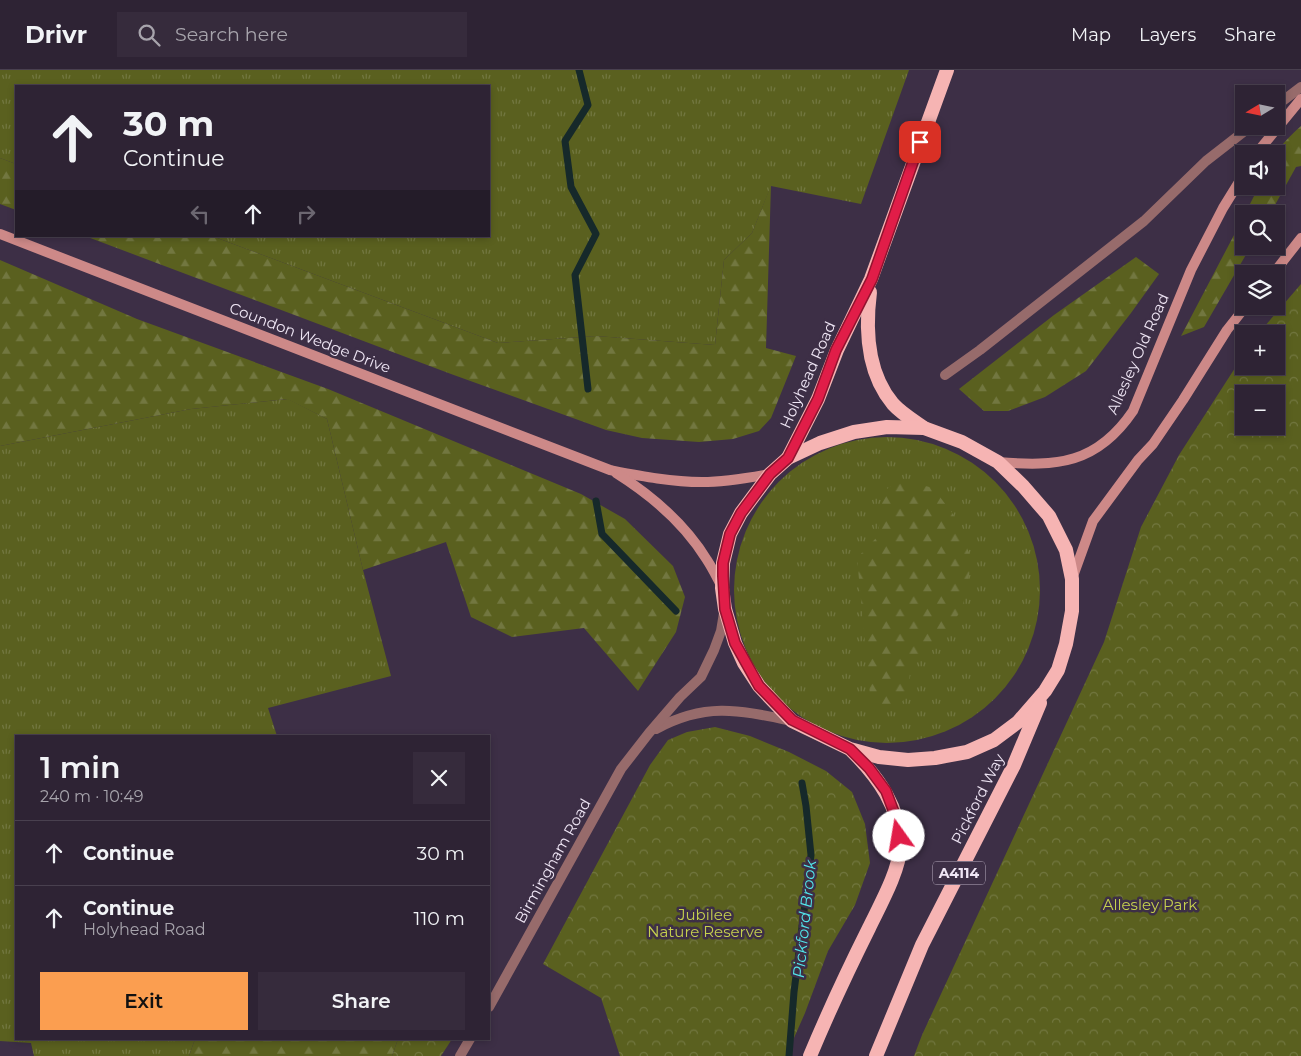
<!DOCTYPE html>
<meta charset="utf-8">
<style>
:root{--surface:#2e2334;--page:#362b3c;--text:#f1f3f6;--muted:#a7a4ac;--line:#49404f;--accent:#fb9e50}
body{margin:0;font-family:Montserrat,sans-serif;background:var(--page);color:var(--text);height:100vh;display:flex;flex-direction:column;font-size:19px;white-space:nowrap}
*{box-sizing:border-box;margin:0}
p{font-size:16px;color:var(--muted)}
.icon{flex:none;width:28px;height:28px;fill:none;stroke:currentColor;stroke-width:2;stroke-linecap:round;stroke-linejoin:round}
.map{position:relative;flex:1;overflow:hidden}
.sheet{position:absolute;left:15px;top:665px;width:475px;height:305px;display:flex;flex-direction:column;background:var(--surface);border-radius:0px;box-shadow:0 2px 8px #0003,0 0 0 1px var(--line)}
.sheet>*{flex:none}
.guide{position:absolute;left:15px;top:15px;width:475px;height:152px;border-radius:0px;box-shadow:0 2px 8px #0003,0 0 0 1px var(--line);background:#2e2334;color:var(--text);overflow:hidden}
.needle{width:32px;rotate:260deg}
.buttons{position:absolute;left:1235px;top:15px;display:grid;gap:10px}
.buttons a{display:grid;place-items:center;width:50px;height:50px;border-radius:0px;background:var(--surface);box-shadow:0 2px 8px #0003,0 0 0 1px var(--line);font-size:25px}
.pin{position:absolute;display:grid;place-items:center;width:42px;height:42px;color:#fff;margin:-21px;border-radius:10px;box-shadow:0 2px 8px #0006}
.me{position:absolute;width:55px;margin:-28px;rotate:347deg;stroke-linejoin:round;filter:drop-shadow(0 0 4px #0008)}
.turn{display:flex;align-items:center;gap:18px;height:105px;padding:0 25px;font-size:22px}
.turn .icon{width:65px;height:65px;stroke-width:2.5}
.turn b{display:block;font-size:35px;line-height:42px}
.lanes{display:flex;align-items:center;height:48px;padding:0 25px;background:#0003;justify-content:center;gap:25px;direction:ltr}
.lanes .off{opacity:.35}
.round{display:grid;place-items:center;flex:none;width:52px;height:52px;border-radius:0px;background:var(--page)}
.overview{display:flex;align-items:center;justify-content:space-between;height:85px;padding:0 25px}
h1{font-size:30px;font-weight:600;line-height:38px}
.cta{display:flex;gap:10px;margin-top:auto;padding:10px 25px}
.cta a{flex:1;height:58px;border-radius:0px;background:var(--accent);color:#111;font-size:20px;font-weight:600;line-height:58px;text-align:center}
.cta a+a{background:var(--page);color:var(--text)}
ul{padding:0;list-style:none}
li{display:flex;align-items:center;gap:15px;height:65px;padding:0 25px;border-top:1px solid var(--line)}
li div{flex:1}
li b{display:block;font-size:19px}
li em{font-style:normal}
header{display:flex;align-items:center;gap:30px;box-sizing:border-box;height:70px;padding:0 25px;background:var(--surface);border-bottom:1px solid var(--line)}
header strong{font-size:24px}
nav{display:flex;gap:28px;margin-inline-start:auto;font-size:18px}
.search{width:350px;height:45px;background:var(--page);display:flex;align-items:center;gap:12px;box-sizing:border-box;padding:0 18px;border-radius:0px;color:var(--muted);font-size:19px}
.map>svg:first-child{display:block}
.grass{fill:url(#grass-tufts)}
.forest{fill:url(#forest-firs)}
.park{fill:url(#park-crowns);fill-rule:evenodd}
.lines{fill:none;stroke-linecap:round;stroke-linejoin:round}
.stream{stroke:#16292a;stroke-width:7}
.minor{stroke:#976b6b;stroke-width:10}
.tertiary{stroke:#976b6b;stroke-width:10}
.secondary{stroke:#cd8988;stroke-width:10}
.trunk{stroke:#f6b4b3;stroke-width:14}
.route-casing{stroke:#92132f;stroke-width:12}
.route{stroke:#e11d48;stroke-width:9}
.labels{text-anchor:middle;stroke-width:5;stroke-linejoin:round;paint-order:stroke}
.shield{fill:#3d2f46;stroke:#baafc0;stroke-width:1}
.shield-label{font-size:14px;font-weight:bold;fill:#efe6f5}
.street-label{font-size:15px;fill:#efe6f5;stroke:#3d2f46}
.park-label{font-size:15px;fill:#c6d14e;stroke:#3d2f46}
.water-label{font-size:16px;font-style:italic;fill:#52e6eb;stroke:#3d2f46}
</style>
<header>
<strong>Drivr</strong>
<div class="search"><svg class="icon" aria-label="search" viewBox="0 0 24 24"><circle cx="10" cy="10" r="6"/><path d="M15 15l6 6"/></svg>Search here</div>
<nav><a>Map</a><a>Layers</a><a>Share</a></nav>
</header>
<div class="map">
<svg width="1301" height="986" viewBox="0 0 1301 986">
<defs>
<pattern id="grass-tufts" width="24" height="20" patternUnits="userSpaceOnUse" patternTransform="scale(1.25)"><rect width="24" height="20" fill="#5a601f"/><path d="M3 7l-1-3M5 7V3M7 7l1-3M15 17l-1-3M17 17v-4M19 17l1-3" fill="none" stroke="#727740"/></pattern>
<pattern id="forest-firs" width="22" height="20" patternUnits="userSpaceOnUse" patternTransform="scale(1.25)"><rect width="22" height="20" fill="#5a601f"/><path d="M5 1l3.5 6h-7zM16 11l3.5 6h-7z" fill="#727740"/></pattern>
<pattern id="park-crowns" width="20" height="18" patternUnits="userSpaceOnUse" patternTransform="scale(1.25)"><rect width="20" height="18" fill="#5a601f"/><path d="M2 6a3 3 0 1 1 6 0M12 15a3 3 0 1 1 6 0" fill="none" stroke="#727740"/></pattern>
</defs>
<rect width="100%" height="100%" fill="#3d2f46"/>
<g class="grass">
<path d="M 0,0 L 909,0 L 861,134 L 771,116 L 752,163 L 724,190 L 715,275 L 596,266 L 498,273 L 212,166 L 489,166 L 489,16 L 16,16 L 16,94 L 0,88 Z"/>
<path d="M 288,329 L 327,349 L 363,500 L 391,606 L 268,638 L 277,666 L 16,666 L 16,969 L 195,969 L 189,986 L 34,986 L 31,973 L 0,971 L 0,376 L 191,339 Z"/>
<circle cx="887" cy="520" r="153"/>
</g>
<g class="forest">
<path d="M 1301,56 L 1301,96 L 1296,97 L 1270,144 L 1245,144 L 1259,116 L 1276,116 C 1276,80 1274,81 1301,56 Z"/>
<path d="M 0,88 L 16,94 L 16,140 L 0,134 Z"/>
<path d="M 771,115 L 766,278 L 796,286 L 771,348 L 759,361 L 733,369 L 699,372 L 642,368 L 606,360 L 451,304 L 85,166 L 212,166 L 498,273 L 596,266 L 715,275 L 724,190 L 752,163 Z"/>
<path d="M 1244,146 L 1244,176 L 1251,176 L 1204,257 L 1181,266 Z"/>
<path d="M 1136,187 L 1159,204 L 1131,243 L 1086,301 L 1045,327 L 1008,341 L 984,341 L 959,319 L 1054,245 Z"/>
<path d="M 0,190 L 137,249 L 328,319 L 581,424 L 625,449 L 673,496 L 685,527 L 676,562 L 638,621 L 584,558 L 512,567 L 471,547 L 446,472 L 363,500 L 327,349 L 287,329 L 191,339 L 0,376 Z"/>
<path d="M 900,409 L 933,418 L 953,444 L 972,490 L 962,540 L 937,571 L 910,594 L 909,623 L 895,640 L 871,636 L 857,488 L 878,466 L 883,422 Z"/>
<path d="M 195,969 L 398,969 L 392,986 L 189,986 Z"/>
</g>
<g class="park">
<path d="M 1301,214 L 1301,986 L 914,986 L 922,965 L 1104,572 L 1141,457 L 1179,385 L 1244,284 L 1244,296 L 1276,296 L 1276,264 L 1258,264 ZM 1244,324 L 1276,324 L 1276,356 L 1244,356 Z"/>
<path d="M 715,657 L 750,666 L 789,682 L 826,701 L 852,722 L 865,754 L 870,793 L 855,835 L 828,881 L 805,943 L 786,986 L 620,986 L 601,928 L 543,894 L 650,695 L 668,670 L 687,662 Z"/>
<path d="M 398,969 L 452,969 L 441,986 L 392,986 Z"/>
</g>
<g class="lines">
<g class="stream">
<path d="M 579,0 L 588,35 L 565,71 L 571,117 L 596,164 L 575,205 L 588,319"/>
<path d="M 596,431 L 602,464 L 676,541"/>
<path d="M 789,986 L 794,922 L 811,785 L 806,736 L 802,713"/>
</g>
<g class="minor">
<path d="M 1276,36 L 1301,17"/>
<path d="M 945,305 L 980,280 L 1144,151 L 1206,91 L 1251,56"/>
</g>
<g class="tertiary">
<path d="M 656,659 C 706,632 739,640 792,651"/>
<path d="M 489,937 L 621,699 L 649,663 L 680,627 L 701,607 L 714,580 L 721,561 L 724,543"/>
<path d="M 460,986 L 470,969"/>
</g>
<g class="secondary">
<path d="M 1256,84 L 1301,29"/>
<path d="M 0,164 L 610,400 C 641,406 671,412 702,412 C 725,412 748,408 770,404"/>
<path d="M 1273,204 L 1301,168"/>
<path d="M 998,392 C 1057,397 1097,394 1133,341 L 1191,200 L 1223,138 L 1244,104"/>
<path d="M 616,403 C 651,425 685,454 707,490 C 713,499 717,508 722,517"/>
<path d="M 1072,509 L 1093,451 L 1138,390 L 1153,374 L 1183,330 L 1227,260 L 1246,236"/>
</g>
<g class="trunk">
<path d="M 870,222 C 865,261 867,303 893,334 C 901,343 914,351 924,358"/>
<path d="M 887,357 L 924,358 L 962,372 L 998,392 L 1023,416 L 1049,446 L 1066,480 L 1072,509 L 1072,541 L 1066,574 L 1058,600 L 1045,621 L 1018,652 L 994,670 L 967,682 L 935,688 L 908,690 L 879,687 L 850,679 L 792,651 L 759,616 L 744,593 L 735,573 L 725,539 L 722,518 L 723,493 L 730,464 L 741,443 L 770,404 L 788,388 L 820,373 L 854,362 Z"/>
<path d="M 788,388 L 818,329 L 837,280 L 871,209 L 947,0"/>
<path d="M 810,986 C 828,943 848,900 869,858 C 879,837 900,800 900,777 C 901,738 878,707 852,681"/>
<path d="M 876,986 L 922,875 L 1014,695 L 1040,633"/>
</g>
</g>
<g class="lines">
<g class="route-casing">
<path id="route" d="M 899,766 L 898,753 L 886,721 L 869,698 L 850,679 L 792,650 L 759,616 L 735,573 L 725,539 L 723,506 L 723,493 L 730,464 L 741,443 L 770,404 L 788,388 L 818,329 L 836,280 L 872,209 L 920,72"/>
</g>
<use href="#route" class="route"/>
</g>
<g class="labels">
<rect class="shield" x="933" y="791.5" width="52" height="23" rx="4"/>
<g class="shield-label">
<text x="959" y="808">A4114</text>
</g>
<g class="street-label">
<text transform="translate(310 268) rotate(21)" y="5">Coundon Wedge Drive</text>
<text transform="translate(1138 284) rotate(-66)" y="5">Allesley Old Road</text>
<text transform="translate(808 305) rotate(-66)" y="5">Holyhead Road</text>
<text transform="translate(978 729) rotate(-63)" y="5">Pickford Way</text>
<text transform="translate(553 791) rotate(-61)" y="5">Birmingham Road</text>
</g>
<g class="park-label">
<text x="1150" y="840">Allesley Park</text>
<text x="705" y="850">Jubilee<tspan x="705" dy="17">Nature Reserve</tspan></text>
</g>
<g class="water-label">
<text transform="translate(804 849) rotate(-84)" y="6">Pickford Brook</text>
</g>
</g>
</svg>
<div class="buttons">
<a><svg class="needle" viewBox="-14 -14 28 28"><path d="M0-13l5 13h-10z" fill="#e53935"/><path d="M0 13l5-13h-10z" fill="#a7a4ac"/></svg></a>
<a><svg class="icon" aria-label="sound" viewBox="0 0 24 24"><path d="M4 9h4l5-4v14l-5-4H4zM17 9q2 3 0 6"/></svg></a>
<a><svg class="icon" aria-label="search" viewBox="0 0 24 24"><circle cx="10" cy="10" r="6"/><path d="M15 15l6 6"/></svg></a>
<a><svg class="icon" aria-label="layers" viewBox="0 0 24 24"><path d="M12 4l9 5-9 5-9-5zM3 14l9 5 9-5"/></svg></a>
<a>+</a>
<a>−</a>
</div>
<div class="pin" style="left:920px;top:72px;background:#d93025"><svg class="icon" aria-label="arrive" viewBox="0 0 24 24"><path d="M6 21V4h12l-3 4 3 4H6"/></svg></div>
<svg class="me" style="left:899px;top:766px" viewBox="-20 -20 40 40"><circle r="19" fill="#fff"/><path d="M0-13L10 11 0 6-10 11z" fill="#e11d48"/></svg>
<div class="guide">
<div class="turn"><svg class="icon" aria-label="ahead" viewBox="0 0 24 24"><path d="M12 20V5M6 11l6-6 6 6"/></svg><div><b>30 m</b>Continue</div></div>
<div class="lanes"><svg class="icon off" aria-label="left" viewBox="0 0 24 24"><path d="M17 20v-9H6M10 6l-5 5 5 5"/></svg><svg class="icon" aria-label="ahead" viewBox="0 0 24 24"><path d="M12 20V5M6 11l6-6 6 6"/></svg><svg class="icon off" aria-label="right" viewBox="0 0 24 24"><path d="M7 20v-9h11M14 6l5 5-5 5"/></svg></div>
</div>
<section class="sheet">
<div class="overview"><div><h1>1 min</h1><p>240 m · 10:49</p></div><a class="round"><svg class="icon" aria-label="close" viewBox="0 0 24 24"><path d="M6 6l12 12M18 6L6 18"/></svg></a></div>
<ul>
<li><svg class="icon" aria-label="ahead" viewBox="0 0 24 24"><path d="M12 20V5M6 11l6-6 6 6"/></svg><div><b>Continue</b></div><em>30 m</em></li>
<li><svg class="icon" aria-label="ahead" viewBox="0 0 24 24"><path d="M12 20V5M6 11l6-6 6 6"/></svg><div><b>Continue</b><p>Holyhead Road</p></div><em>110 m</em></li>
</ul>
<div class="cta"><a>Exit</a><a>Share</a></div>
</section>
</div>
